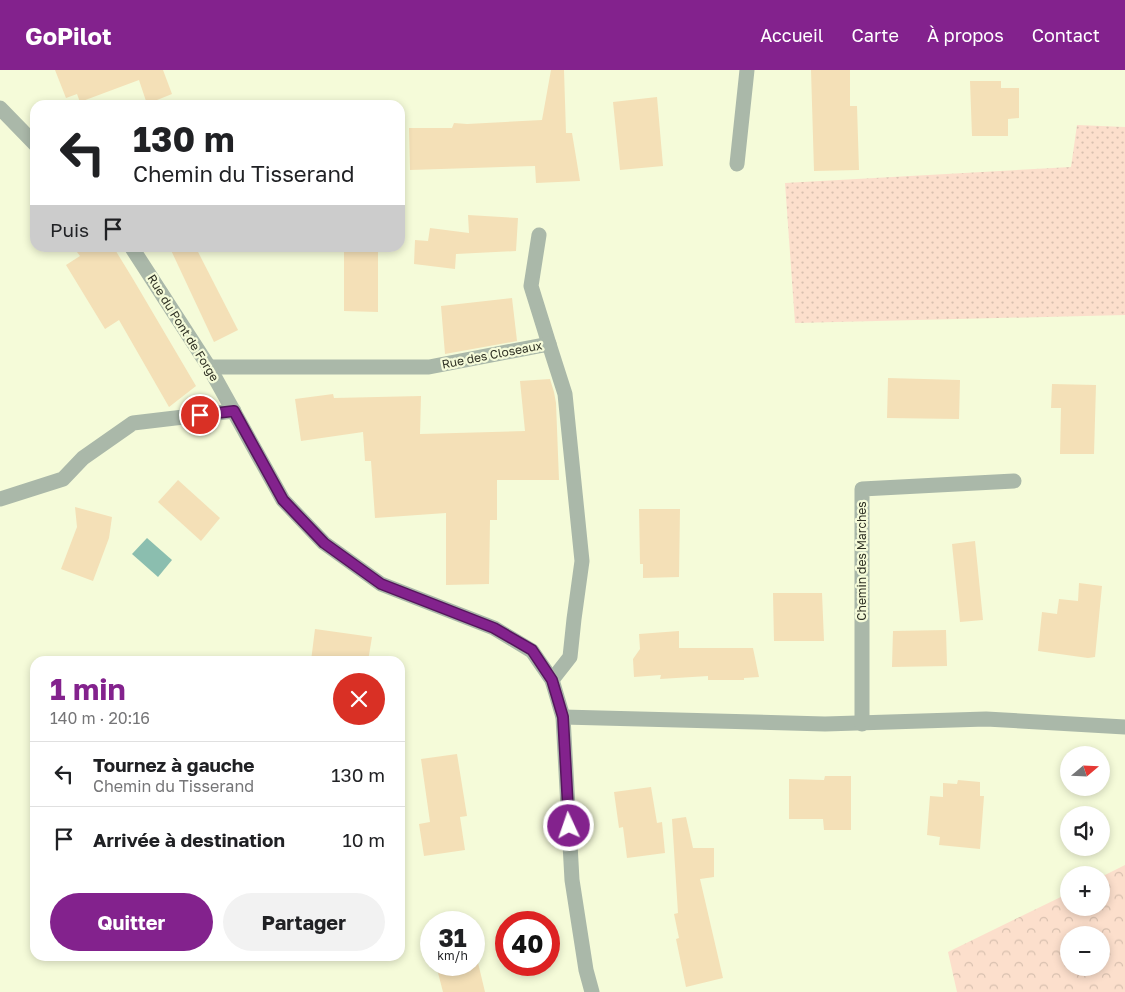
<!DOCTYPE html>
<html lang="fr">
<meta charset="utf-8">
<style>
:root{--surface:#fff;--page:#f2f2f2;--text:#202124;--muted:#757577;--line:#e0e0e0;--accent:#83228d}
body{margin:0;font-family:"Golos Text",sans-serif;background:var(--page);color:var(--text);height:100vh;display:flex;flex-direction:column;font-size:19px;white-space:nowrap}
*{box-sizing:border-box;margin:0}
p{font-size:16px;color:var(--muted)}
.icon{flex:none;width:28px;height:28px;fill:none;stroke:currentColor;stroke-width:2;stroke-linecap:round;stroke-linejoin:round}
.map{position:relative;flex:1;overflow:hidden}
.sheet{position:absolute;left:30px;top:586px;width:375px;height:305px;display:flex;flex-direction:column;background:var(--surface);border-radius:15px;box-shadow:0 2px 8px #0003}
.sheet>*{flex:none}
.top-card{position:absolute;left:30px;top:30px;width:375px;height:152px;border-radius:15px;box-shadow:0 2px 8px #0003;background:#fff;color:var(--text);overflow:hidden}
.needle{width:32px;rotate:71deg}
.buttons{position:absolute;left:1060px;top:676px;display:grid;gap:10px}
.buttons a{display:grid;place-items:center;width:50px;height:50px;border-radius:50%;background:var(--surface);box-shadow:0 2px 8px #0003;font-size:25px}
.speed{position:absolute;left:420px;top:841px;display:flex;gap:10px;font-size:25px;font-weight:700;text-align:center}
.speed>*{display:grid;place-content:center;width:65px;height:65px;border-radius:50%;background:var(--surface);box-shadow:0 2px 8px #0003;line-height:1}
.speed small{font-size:12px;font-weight:400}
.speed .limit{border:8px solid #d22;background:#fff;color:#111}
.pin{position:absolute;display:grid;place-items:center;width:42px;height:42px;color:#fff;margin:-21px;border:2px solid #fff;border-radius:50%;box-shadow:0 1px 5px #0007}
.me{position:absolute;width:55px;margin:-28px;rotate:357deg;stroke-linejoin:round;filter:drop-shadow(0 0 4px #0008)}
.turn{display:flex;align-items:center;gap:18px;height:105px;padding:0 20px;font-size:22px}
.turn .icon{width:65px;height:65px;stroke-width:2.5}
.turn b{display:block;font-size:35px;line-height:42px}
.then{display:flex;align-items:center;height:48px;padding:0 20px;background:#0003;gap:10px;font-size:19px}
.round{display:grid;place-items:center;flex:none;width:52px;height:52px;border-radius:26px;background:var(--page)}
.summary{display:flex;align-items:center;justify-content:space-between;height:85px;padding:0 20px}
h1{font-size:30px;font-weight:700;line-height:38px;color:var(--accent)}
.primary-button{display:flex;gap:10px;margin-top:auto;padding:10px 20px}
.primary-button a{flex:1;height:58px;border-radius:30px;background:var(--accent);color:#fff;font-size:20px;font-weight:700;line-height:58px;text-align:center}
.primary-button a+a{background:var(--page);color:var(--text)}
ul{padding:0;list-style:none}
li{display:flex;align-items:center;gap:15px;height:65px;padding:0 20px;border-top:1px solid var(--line)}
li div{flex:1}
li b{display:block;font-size:19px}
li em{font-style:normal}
header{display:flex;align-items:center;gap:30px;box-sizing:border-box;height:70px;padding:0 25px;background:var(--accent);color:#fff}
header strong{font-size:24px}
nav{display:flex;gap:28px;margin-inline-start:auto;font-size:18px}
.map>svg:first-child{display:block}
.grass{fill:url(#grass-dots)}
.forest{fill:url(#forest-crowns);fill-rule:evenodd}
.water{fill:#8bbeaf}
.building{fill:#f4e0b7}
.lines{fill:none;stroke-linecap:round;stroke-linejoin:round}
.minor{stroke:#aab8a9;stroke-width:15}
.tertiary{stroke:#aab8a9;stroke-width:15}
.route-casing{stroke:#55165c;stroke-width:12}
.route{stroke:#83228d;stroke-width:9}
.labels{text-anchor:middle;stroke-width:4.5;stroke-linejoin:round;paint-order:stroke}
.street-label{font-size:12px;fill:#2f3124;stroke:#f5fbd9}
</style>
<header>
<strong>GoPilot</strong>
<nav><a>Accueil</a><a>Carte</a><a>À propos</a><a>Contact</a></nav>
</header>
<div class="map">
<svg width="1125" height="922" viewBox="0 0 1125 922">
<defs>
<pattern id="grass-dots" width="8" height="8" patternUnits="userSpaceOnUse" patternTransform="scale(1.25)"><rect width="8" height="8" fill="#fcdfcc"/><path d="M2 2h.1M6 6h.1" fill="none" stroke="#d8c0af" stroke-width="1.8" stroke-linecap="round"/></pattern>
<pattern id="forest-crowns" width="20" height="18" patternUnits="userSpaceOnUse" patternTransform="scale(1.25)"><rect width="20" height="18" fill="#fcdfcc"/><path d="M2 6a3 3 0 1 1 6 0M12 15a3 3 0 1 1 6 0" fill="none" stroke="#d8c0af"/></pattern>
</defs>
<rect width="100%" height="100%" fill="#f5fbd9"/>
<path class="grass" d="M 1077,55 L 1125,57 L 1125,245 L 795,253 L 785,113 L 1071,97 Z"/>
<path class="forest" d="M 1125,795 L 1125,922 L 957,922 L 948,882 L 1069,823 L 1069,838 L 1101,838 L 1101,807 ZM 1069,865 L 1101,865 L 1101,898 L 1069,898 Z"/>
<path class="water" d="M 147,468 L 172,490 L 158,507 L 132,484 Z"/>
<g class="building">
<path d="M 55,0 L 163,0 L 172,24 L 147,34 L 139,10 L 80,32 L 77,24 L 66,28 Z"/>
<path d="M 551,0 L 564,0 L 566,63 L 572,63 L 580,111 L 536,113 L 535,96 L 410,100 L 409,58 L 452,58 L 454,53 L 467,54 L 542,50 Z"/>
<path d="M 811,0 L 850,0 L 850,36 L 857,36 L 859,100 L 814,101 Z"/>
<path d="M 970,11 L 1001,11 L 1001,18 L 1019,18 L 1019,48 L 1008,49 L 1008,66 L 972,66 Z"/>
<path d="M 657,27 L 663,96 L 620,100 L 613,32 Z"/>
<path d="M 468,145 L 518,148 L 516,181 L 456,184 L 455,199 L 414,194 L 415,170 L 428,171 L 430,158 L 469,163 Z"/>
<path d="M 74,178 L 114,178 L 133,209 L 196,316 L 169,337 L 119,250 L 105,259 L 66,195 L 80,186 Z"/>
<path d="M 170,178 L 196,178 L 238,260 L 214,272 Z"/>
<path d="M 344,178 L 378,178 L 378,242 L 344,241 Z"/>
<path d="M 512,228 L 517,271 L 445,284 L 441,236 Z"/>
<path d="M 888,308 L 960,310 L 959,349 L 887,348 Z"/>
<path d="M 550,309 L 554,322 L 556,333 L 559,410 L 497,410 L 497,450 L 490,450 L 489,514 L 446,515 L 446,443 L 375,448 L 371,391 L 365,391 L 363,362 L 301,371 L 295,329 L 333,324 L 334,328 L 421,326 L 420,364 L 525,361 L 520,311 Z"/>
<path d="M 1052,314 L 1096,315 L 1094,384 L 1060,384 L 1061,338 L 1051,338 Z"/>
<path d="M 178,410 L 220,448 L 201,471 L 158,432 Z"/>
<path d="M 75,437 L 112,447 L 109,468 L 93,511 L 61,499 L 77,457 Z"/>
<path d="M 639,439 L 680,439 L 679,507 L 643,508 L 643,494 L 640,494 Z"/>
<path d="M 975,471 L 983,550 L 960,552 L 952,474 Z"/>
<path d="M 1079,513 L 1102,516 L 1095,587 L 1088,588 L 1038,581 L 1042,542 L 1057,544 L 1059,529 L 1078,531 Z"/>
<path d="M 773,523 L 822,523 L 824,571 L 774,571 Z"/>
<path d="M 315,559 L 372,567 L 368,591 L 311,591 Z"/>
<path d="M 946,560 L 947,596 L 892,597 L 893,561 Z"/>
<path d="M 679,561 L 679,578 L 753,578 L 759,607 L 744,608 L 744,610 L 708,610 L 708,606 L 660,609 L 661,605 L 634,607 L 633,589 L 640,579 L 639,564 Z"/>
<path d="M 457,684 L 467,746 L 460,747 L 465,780 L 424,786 L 419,754 L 430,752 L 421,689 Z"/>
<path d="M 825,706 L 851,706 L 851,760 L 824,760 L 823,749 L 789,749 L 789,709 L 824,710 Z"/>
<path d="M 958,710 L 980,712 L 980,726 L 984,726 L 980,779 L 939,775 L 940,767 L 927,765 L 930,726 L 943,727 L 943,713 L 957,714 Z"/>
<path d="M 651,717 L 657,753 L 662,752 L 665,783 L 627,788 L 623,757 L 619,758 L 614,722 Z"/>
<path d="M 686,747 L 693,778 L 714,778 L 714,807 L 700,809 L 723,908 L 686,917 L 676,869 L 679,868 L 674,844 L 678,843 L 672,749 Z"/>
<path d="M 474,876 L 485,922 L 443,922 L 436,895 L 474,895 Z"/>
</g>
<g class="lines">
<g class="minor">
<path d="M 737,94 L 747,0"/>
<path d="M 539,165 L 531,216 L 549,274"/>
<path d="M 209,297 L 429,297 L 549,274 L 565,324 L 582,491 L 574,549 L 570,587 L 552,610"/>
<path d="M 0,429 L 63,409 L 83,388 L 133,353 L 234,341"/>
<path d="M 563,647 L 825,654 L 986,649 L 1125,657"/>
<path d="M 862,654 L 862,419 L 1014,411"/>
</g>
<g class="tertiary">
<path d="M 0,38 L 35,74"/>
<path d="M 132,178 L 209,297 L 283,430 L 324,473 L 381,514 L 494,558 L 532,581 L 552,610 L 563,647 L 572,810 L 586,900 L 592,922"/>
</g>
</g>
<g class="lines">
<g class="route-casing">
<path id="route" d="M 200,345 L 234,341 L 283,430 L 324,473 L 381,514 L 494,558 L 532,580 L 552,610 L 563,647 L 569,756"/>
</g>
<use href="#route" class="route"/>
</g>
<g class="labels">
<g class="street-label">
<text transform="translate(183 258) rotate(58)" y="4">Rue du Pont de Forge</text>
<text transform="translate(492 285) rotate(-11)" y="4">Rue des Closeaux</text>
<text transform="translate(862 491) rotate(-90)" y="4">Chemin des Marches</text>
</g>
</g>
</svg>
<div class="buttons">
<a><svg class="needle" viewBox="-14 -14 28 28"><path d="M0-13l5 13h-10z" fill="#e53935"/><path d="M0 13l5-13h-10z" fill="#757577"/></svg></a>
<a><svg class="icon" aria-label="sound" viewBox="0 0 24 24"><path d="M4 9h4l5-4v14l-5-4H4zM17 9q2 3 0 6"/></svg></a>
<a>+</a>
<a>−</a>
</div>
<div class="speed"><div>31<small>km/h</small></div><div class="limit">40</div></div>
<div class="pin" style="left:200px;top:345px;background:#d93025"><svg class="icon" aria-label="arrive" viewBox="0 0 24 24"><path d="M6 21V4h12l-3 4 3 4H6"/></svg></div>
<svg class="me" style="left:569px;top:756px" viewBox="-20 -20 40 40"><circle r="17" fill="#83228d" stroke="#fff" stroke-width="3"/><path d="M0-11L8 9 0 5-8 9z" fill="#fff"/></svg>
<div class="top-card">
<div class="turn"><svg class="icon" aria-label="left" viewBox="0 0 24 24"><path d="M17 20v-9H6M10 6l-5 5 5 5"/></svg><div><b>130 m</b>Chemin du Tisserand</div></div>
<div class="then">Puis<svg class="icon" aria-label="arrive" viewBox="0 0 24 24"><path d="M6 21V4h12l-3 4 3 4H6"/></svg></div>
</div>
<section class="sheet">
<div class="summary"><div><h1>1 min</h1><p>140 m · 20:16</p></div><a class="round" style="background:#d93025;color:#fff"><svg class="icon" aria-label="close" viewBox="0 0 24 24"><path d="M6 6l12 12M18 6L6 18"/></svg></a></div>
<ul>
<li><svg class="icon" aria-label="left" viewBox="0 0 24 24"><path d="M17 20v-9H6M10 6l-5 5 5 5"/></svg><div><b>Tournez à gauche</b><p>Chemin du Tisserand</p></div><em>130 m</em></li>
<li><svg class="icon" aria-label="arrive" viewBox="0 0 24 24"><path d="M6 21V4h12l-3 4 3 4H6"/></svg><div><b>Arrivée à destination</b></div><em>10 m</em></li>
</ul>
<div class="primary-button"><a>Quitter</a><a>Partager</a></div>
</section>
</div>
